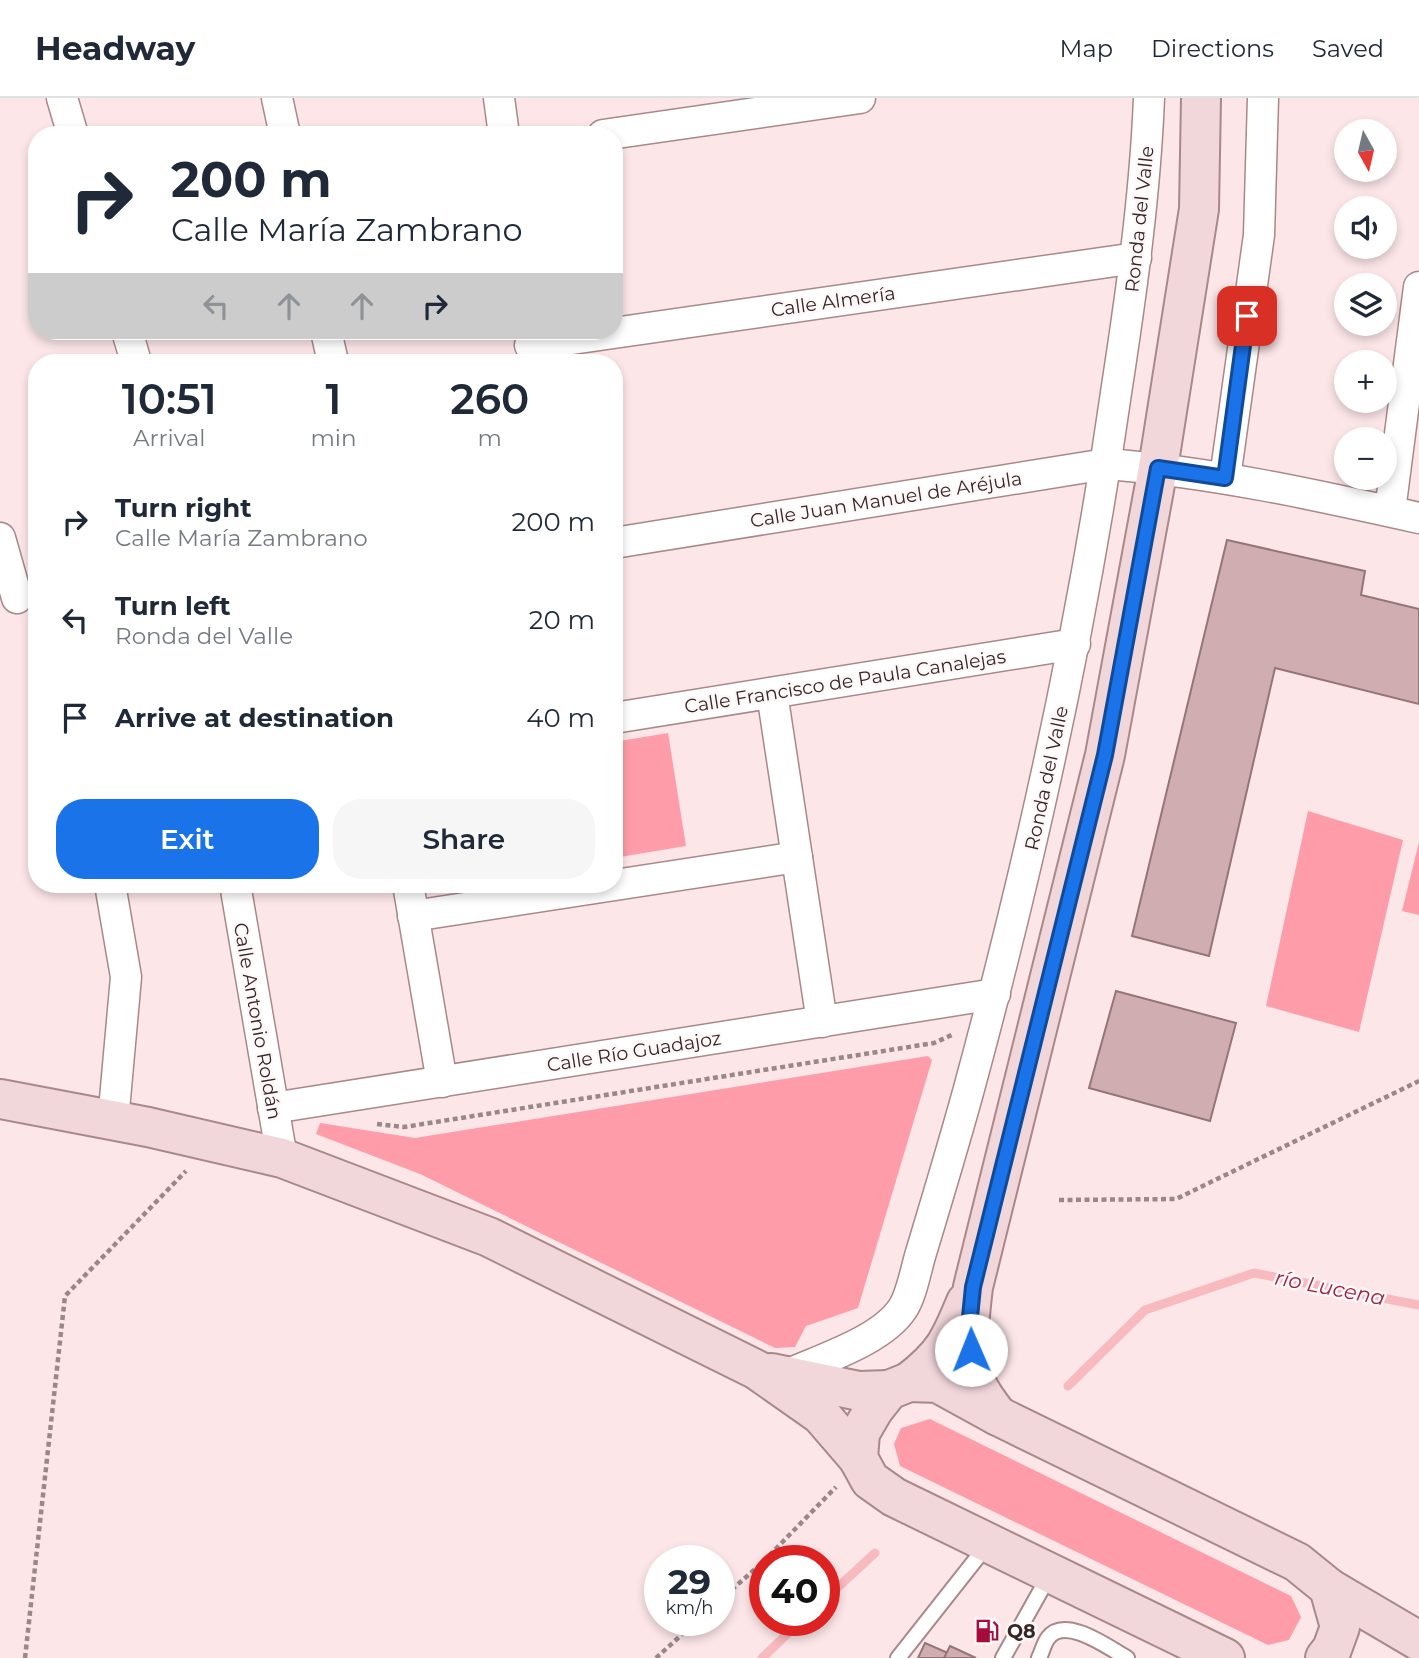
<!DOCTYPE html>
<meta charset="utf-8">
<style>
:root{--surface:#fff;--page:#f6f6f7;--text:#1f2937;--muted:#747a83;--line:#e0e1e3;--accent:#1a73e8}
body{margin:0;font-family:Montserrat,sans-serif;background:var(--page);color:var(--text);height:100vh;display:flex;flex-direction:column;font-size:26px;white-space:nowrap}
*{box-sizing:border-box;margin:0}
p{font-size:23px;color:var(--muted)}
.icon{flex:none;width:38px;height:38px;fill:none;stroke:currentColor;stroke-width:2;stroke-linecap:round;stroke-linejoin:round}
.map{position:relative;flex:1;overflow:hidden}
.sheet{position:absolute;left:28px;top:256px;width:595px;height:539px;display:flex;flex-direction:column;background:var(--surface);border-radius:28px;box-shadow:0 4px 10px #0003}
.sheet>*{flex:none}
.hud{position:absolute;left:28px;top:28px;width:595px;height:214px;border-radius:28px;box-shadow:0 4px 10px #0003;background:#fff;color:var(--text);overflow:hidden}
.needle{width:46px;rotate:172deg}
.buttons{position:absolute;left:1334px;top:21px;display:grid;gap:14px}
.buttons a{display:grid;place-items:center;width:63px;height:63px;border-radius:50%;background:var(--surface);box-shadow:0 4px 10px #0003;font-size:35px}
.speed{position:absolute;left:644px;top:1447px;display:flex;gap:14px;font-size:35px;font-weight:700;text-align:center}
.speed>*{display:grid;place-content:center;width:91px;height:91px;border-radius:50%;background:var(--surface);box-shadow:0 4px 10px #0003;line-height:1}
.speed small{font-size:18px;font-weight:400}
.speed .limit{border:10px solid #d22;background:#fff;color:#111}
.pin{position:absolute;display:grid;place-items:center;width:60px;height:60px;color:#fff;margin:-30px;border-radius:14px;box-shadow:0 4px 10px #0006}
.me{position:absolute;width:77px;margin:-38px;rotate:359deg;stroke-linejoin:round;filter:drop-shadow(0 0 5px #0008)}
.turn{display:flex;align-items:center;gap:24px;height:147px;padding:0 28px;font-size:32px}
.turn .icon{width:91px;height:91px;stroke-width:2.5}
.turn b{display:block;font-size:49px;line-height:60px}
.lanes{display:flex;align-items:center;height:66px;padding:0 28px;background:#0003;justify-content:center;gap:35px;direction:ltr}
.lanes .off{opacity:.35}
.eta{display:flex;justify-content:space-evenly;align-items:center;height:119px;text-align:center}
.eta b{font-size:42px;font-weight:600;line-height:49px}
.button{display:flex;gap:14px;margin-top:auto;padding:14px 28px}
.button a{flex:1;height:80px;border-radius:28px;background:var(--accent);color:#fff;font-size:28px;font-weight:600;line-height:80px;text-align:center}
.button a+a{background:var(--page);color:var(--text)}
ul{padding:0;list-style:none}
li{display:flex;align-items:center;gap:21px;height:98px;padding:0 28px}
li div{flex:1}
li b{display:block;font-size:26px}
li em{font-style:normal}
header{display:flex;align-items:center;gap:42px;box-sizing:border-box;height:98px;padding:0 35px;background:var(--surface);border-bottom:2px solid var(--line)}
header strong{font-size:33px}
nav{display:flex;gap:38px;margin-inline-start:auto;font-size:24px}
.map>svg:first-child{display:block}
.green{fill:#fe9da9}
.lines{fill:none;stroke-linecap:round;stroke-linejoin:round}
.stream{stroke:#f8b9bf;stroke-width:9}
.building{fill:#cfadb0;stroke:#957577;stroke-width:2}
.lane-casing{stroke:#a9888a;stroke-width:18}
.street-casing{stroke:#a9888a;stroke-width:33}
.secondary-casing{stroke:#a9888a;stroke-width:42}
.path{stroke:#9a8889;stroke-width:4.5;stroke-dasharray:5 3.5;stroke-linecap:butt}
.lane{stroke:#fff;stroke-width:14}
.street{stroke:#fff;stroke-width:30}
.secondary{stroke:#f1d6da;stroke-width:38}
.route-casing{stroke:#114b97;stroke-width:18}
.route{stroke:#1a73e8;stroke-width:12}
.labels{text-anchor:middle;stroke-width:5;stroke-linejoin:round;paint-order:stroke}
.street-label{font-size:19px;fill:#342728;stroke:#fff7f8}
.poi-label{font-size:19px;font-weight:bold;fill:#342728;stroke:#fff7f8;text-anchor:start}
.water-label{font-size:21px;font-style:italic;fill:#9a2340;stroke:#fff7f8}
</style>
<header>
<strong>Headway</strong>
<nav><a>Map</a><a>Directions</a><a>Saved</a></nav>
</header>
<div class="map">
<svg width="1419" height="1560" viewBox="0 0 1419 1560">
<rect width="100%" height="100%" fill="#fce6e8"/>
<g class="green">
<path d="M 668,635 L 686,748 L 614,760 L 614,644 Z"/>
<path d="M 1308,713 L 1403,742 L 1359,934 L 1266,908 Z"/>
<path d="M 1419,744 L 1419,817 L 1402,813 Z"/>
<path d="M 928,958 L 932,962 L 858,1210 L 806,1228 L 795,1249 L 775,1250 L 420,1076 L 316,1036 L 320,1025 L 415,1040 Z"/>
<path d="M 930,1321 L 1291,1498 L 1301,1519 L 1289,1542 L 1268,1547 L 900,1368 L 894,1346 L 901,1330 Z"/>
</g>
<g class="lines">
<g class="stream">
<path d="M 1068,1288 L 1145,1212 L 1254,1175 L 1419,1207"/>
<path d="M 824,1502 L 875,1455"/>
<path d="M 762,1560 L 802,1522"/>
</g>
</g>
<g class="building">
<path d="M 1227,442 L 1365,473 L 1361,497 L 1419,511 L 1419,606 L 1275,570 L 1209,858 L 1132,838 Z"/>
<path d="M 1116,893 L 1236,925 L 1210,1023 L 1089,990 Z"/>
<path d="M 925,1545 L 948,1555 L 946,1560 L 918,1560 Z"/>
<path d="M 950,1548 L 976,1560 L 944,1560 Z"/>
</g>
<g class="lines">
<g class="lane-casing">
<g id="lane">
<path d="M 898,1560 L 988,1446"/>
<path d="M 1003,1560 L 1050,1476"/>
<path d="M 1039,1560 C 1042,1554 1044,1545 1048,1540 C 1065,1517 1109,1550 1127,1560"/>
</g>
</g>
<g class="street-casing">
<g id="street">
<path d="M 62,0 L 73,37"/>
<path d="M 277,0 L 285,37"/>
<path d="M 499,0 L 504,37"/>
<path d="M 603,37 L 860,0"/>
<path d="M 127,233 L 136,264"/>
<path d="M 326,233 L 333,264"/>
<path d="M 530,247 L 1136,160"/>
<path d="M 1225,380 L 1259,137 L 1263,0"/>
<path d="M 1390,413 L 1419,189"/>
<path d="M 0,440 L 17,500"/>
<path d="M 614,445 L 1106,366 C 1212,374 1316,397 1419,420"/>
<path d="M 772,595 L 822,924"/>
<path d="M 614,620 L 1075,546"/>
<path d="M 110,786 L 126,879 L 113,1023"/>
<path d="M 235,786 L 282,1060"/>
<path d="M 408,786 L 442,984"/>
<path d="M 413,818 L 797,759"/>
<path d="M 273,1010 L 995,896"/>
<path d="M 784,1278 C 819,1262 882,1243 903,1210 C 911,1198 916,1172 920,1158 C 936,1105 952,1052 967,998 C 1030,767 1082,533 1116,295 C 1131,197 1145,99 1149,0"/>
</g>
</g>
<g class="secondary-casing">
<g id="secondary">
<path d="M 0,1001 L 148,1029 L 282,1060 L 489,1139 L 757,1272 L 821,1317 L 858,1360"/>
<path d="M 772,1275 L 859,1293 L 889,1292"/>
<path d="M 909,1284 C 944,1257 950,1243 966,1204"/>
<path d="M 998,1318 C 988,1305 978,1292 973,1276 C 965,1251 970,1215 973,1189 L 1105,657 L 1158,370 L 1199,111 L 1201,0"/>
<path d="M 1329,1490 L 1419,1543"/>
<path d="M 1225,1560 L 894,1399 L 870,1382 L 858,1360 L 860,1335 L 874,1311 L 889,1292 L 909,1284 L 938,1285 L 998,1318 L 1297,1464 L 1329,1490 L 1340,1529 L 1332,1551 L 1325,1560"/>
</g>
</g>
<g class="path">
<path d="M 377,1026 L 404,1029 L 934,945 L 954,936"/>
<path d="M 1059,1102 L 1176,1101 L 1419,983"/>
<path d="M 719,1503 L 763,1464 L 836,1389"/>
<path d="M 25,1560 L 65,1198 L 186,1073"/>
<path d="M 656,1560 L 698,1522"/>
</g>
<use href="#lane" class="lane"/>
<use href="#street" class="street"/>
<use href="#secondary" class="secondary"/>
</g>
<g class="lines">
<g class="route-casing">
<path id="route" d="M 971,1252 L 969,1229 L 973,1189 L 1105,657 L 1158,370 L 1225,380 L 1247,218"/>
</g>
<use href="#route" class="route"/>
</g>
<defs>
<g id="fuel-bare" transform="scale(1.89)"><path d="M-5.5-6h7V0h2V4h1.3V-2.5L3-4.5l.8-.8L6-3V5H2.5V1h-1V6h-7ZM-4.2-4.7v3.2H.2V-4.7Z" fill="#a50b3d" stroke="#fff7f8" stroke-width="2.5" paint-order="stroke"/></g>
</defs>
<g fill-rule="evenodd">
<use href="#fuel-bare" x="987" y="1533"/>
</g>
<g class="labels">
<g class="street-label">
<text transform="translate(1139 121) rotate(-84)" y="7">Ronda del Valle</text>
<text transform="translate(833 203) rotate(-8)" y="7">Calle Almería</text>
<text transform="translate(886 401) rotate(-9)" y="7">Calle Juan Manuel de Aréjula</text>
<text transform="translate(845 583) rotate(-9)" y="7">Calle Francisco de Paula Canalejas</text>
<text transform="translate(1046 680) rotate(-78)" y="7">Ronda del Valle</text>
<text transform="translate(258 923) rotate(80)" y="7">Calle Antonio Roldán</text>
<text transform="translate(634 953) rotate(-9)" y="7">Calle Río Guadajoz</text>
</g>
<g class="poi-label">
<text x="1007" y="1540">Q8</text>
</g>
<g class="water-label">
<text transform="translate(1330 1190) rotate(11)" y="7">río Lucena</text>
</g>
</g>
</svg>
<div class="buttons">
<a><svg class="needle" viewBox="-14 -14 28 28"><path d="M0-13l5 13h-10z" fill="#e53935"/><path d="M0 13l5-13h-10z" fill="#747a83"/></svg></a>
<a><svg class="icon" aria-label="sound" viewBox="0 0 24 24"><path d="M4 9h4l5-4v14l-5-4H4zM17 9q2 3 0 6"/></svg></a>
<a><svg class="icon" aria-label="layers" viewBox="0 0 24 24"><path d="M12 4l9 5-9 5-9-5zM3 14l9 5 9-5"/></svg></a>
<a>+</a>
<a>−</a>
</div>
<div class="speed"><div>29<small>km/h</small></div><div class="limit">40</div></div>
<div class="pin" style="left:1247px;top:218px;background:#d93025"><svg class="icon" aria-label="arrive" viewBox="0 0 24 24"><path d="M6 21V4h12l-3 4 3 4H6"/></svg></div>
<svg class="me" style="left:971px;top:1252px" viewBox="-20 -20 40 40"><circle r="19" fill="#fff"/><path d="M0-13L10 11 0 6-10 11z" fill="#1a73e8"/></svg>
<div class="hud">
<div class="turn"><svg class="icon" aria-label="right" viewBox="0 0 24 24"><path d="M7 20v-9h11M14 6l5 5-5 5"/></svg><div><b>200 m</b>Calle María Zambrano</div></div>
<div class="lanes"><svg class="icon off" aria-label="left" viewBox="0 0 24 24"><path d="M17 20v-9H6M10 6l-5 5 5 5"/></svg><svg class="icon off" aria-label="ahead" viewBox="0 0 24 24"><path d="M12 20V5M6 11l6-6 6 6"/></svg><svg class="icon off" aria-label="ahead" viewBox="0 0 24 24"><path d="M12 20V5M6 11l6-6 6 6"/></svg><svg class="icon" aria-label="right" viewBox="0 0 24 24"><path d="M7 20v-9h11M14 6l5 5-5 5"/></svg></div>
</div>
<section class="sheet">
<div class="eta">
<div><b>10:51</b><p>Arrival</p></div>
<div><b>1</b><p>min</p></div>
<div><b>260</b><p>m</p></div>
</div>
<ul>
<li><svg class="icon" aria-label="right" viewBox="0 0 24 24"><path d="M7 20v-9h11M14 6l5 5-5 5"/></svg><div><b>Turn right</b><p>Calle María Zambrano</p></div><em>200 m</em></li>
<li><svg class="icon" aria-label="left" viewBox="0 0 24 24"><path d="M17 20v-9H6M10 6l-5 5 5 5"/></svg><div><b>Turn left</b><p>Ronda del Valle</p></div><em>20 m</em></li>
<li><svg class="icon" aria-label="arrive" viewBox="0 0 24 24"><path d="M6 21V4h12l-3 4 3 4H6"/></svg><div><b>Arrive at destination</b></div><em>40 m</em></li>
</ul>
<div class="button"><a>Exit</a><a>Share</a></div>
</section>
</div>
